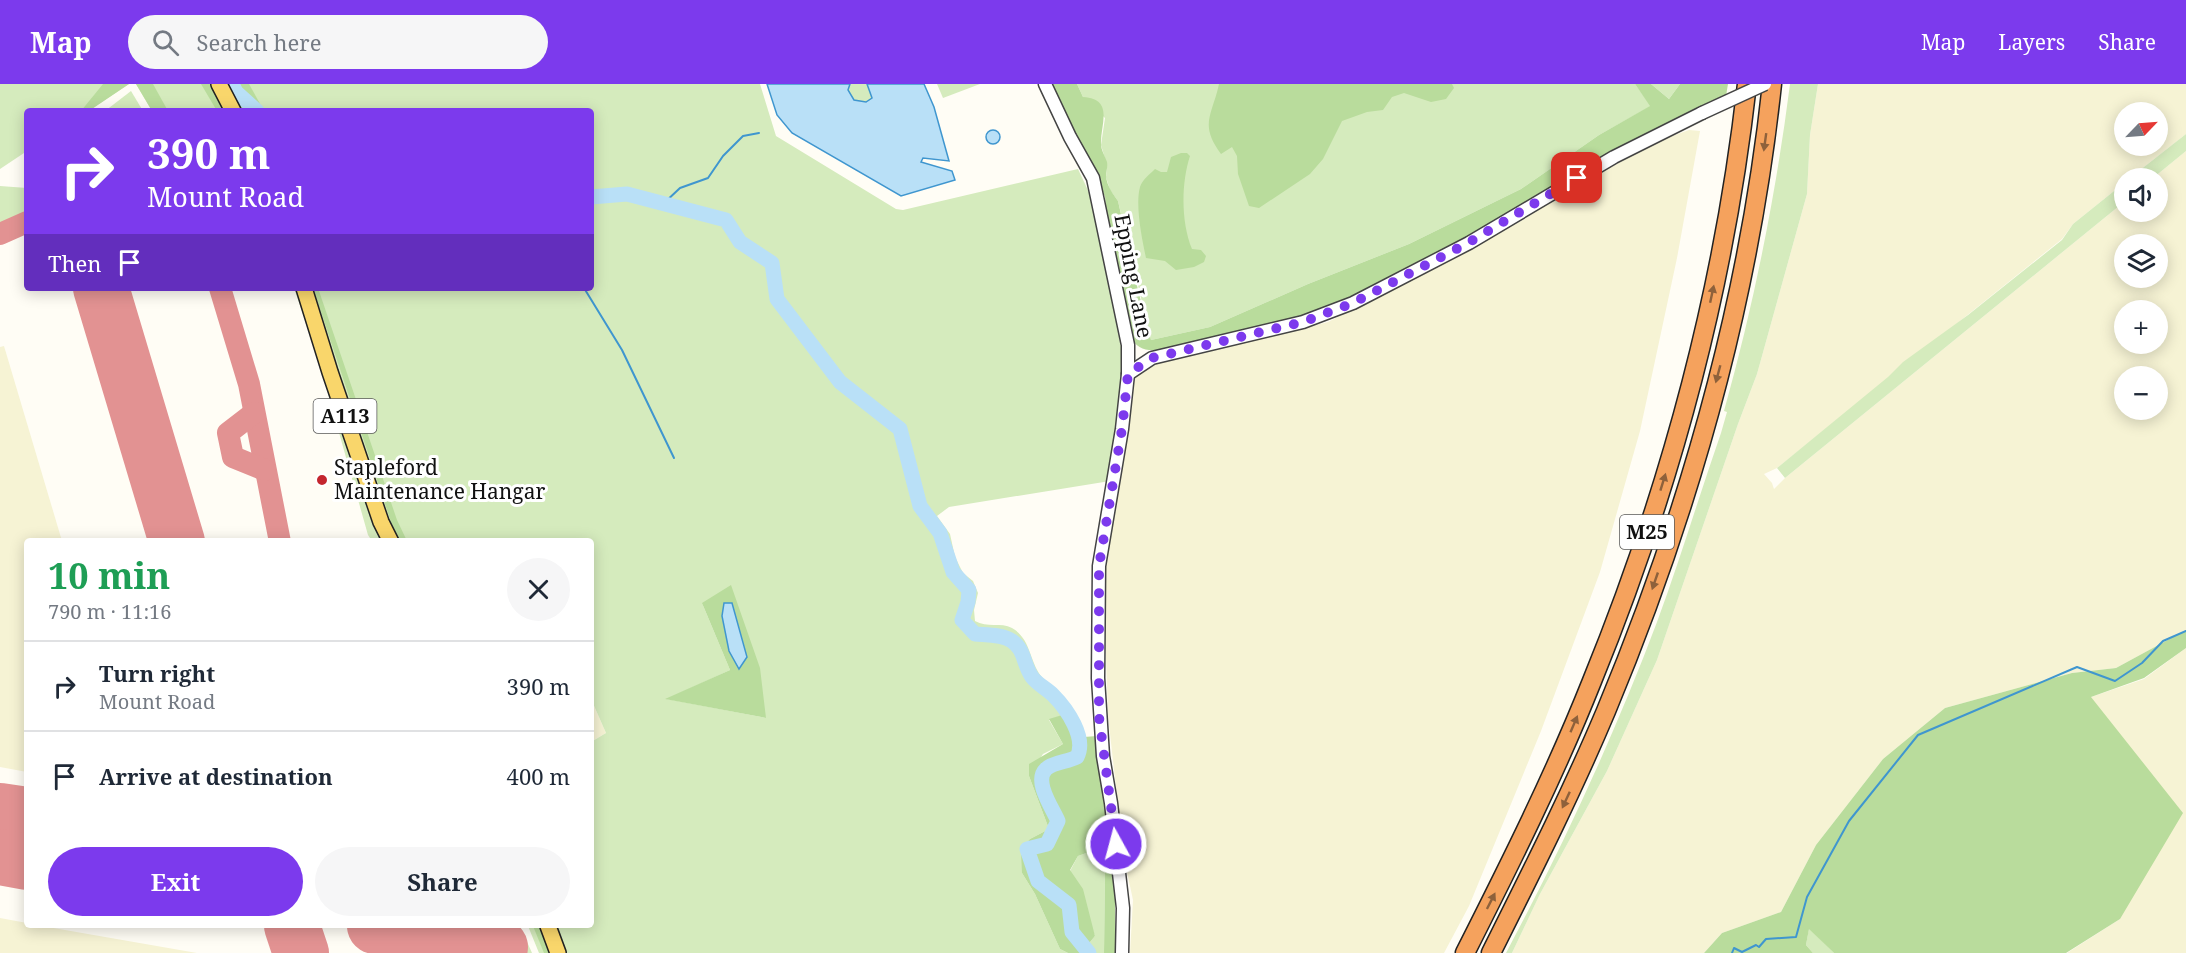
<!DOCTYPE html>
<meta charset="utf-8">
<style>
:root{--surface:#fff;--page:#f6f6f7;--text:#1f2937;--muted:#747a83;--line:#e0e1e3;--accent:#7c3aed}
body{margin:0;font-family:"Noto Serif",serif;background:var(--page);color:var(--text);height:100vh;display:flex;flex-direction:column;font-size:22px;white-space:nowrap}
*{box-sizing:border-box;margin:0}
p{font-size:20px;color:var(--muted)}
.icon{flex:none;width:33px;height:33px;fill:none;stroke:currentColor;stroke-width:2;stroke-linecap:round;stroke-linejoin:round}
.map{position:relative;flex:1;overflow:hidden}
.drawer{position:absolute;left:24px;top:454px;width:570px;height:390px;display:flex;flex-direction:column;background:var(--surface);border-radius:6px;box-shadow:0 3px 15px #0003}
.drawer>*{flex:none}
.banner{position:absolute;left:24px;top:24px;width:570px;height:183px;border-radius:6px;box-shadow:0 3px 15px #0003;background:#7c3aed;color:#fff;overflow:hidden}
.needle{width:39px;rotate:65deg}
.tools{position:absolute;left:2114px;top:18px;display:grid;gap:12px}
.tools a{display:grid;place-items:center;width:54px;height:54px;border-radius:50%;background:var(--surface);box-shadow:0 3px 15px #0003;font-size:30px}
.pin{position:absolute;display:grid;place-items:center;width:51px;height:51px;color:#fff;margin:-26px;border-radius:12px;box-shadow:0 3px 9px #0006}
.me{position:absolute;width:66px;margin:-33px;rotate:353deg;stroke-linejoin:round;filter:drop-shadow(0 0 4px #0008)}
.turn{display:flex;align-items:center;gap:21px;height:126px;padding:0 24px;font-size:27px}
.turn .icon{width:78px;height:78px;stroke-width:2.5}
.turn b{display:block;font-size:42px;line-height:51px}
.then{display:flex;align-items:center;height:57px;padding:0 24px;background:#0003;gap:12px;font-size:22px}
.round{display:grid;place-items:center;flex:none;width:63px;height:63px;border-radius:32px;background:var(--page)}
.headline{display:flex;align-items:center;justify-content:space-between;height:102px;padding:0 24px}
h1{font-size:36px;font-weight:700;line-height:45px;color:#1e9e55}
.button{display:flex;gap:12px;margin-top:auto;padding:12px 24px}
.button a{flex:1;height:69px;border-radius:36px;background:var(--accent);color:#fff;font-size:24px;font-weight:700;line-height:69px;text-align:center}
.button a+a{background:var(--page);color:var(--text)}
ul{padding:0;list-style:none}
li{display:flex;align-items:center;gap:18px;height:90px;padding:0 24px;border-top:2px solid var(--line)}
li div{flex:1}
li b{display:block;font-size:22px}
li em{font-style:normal}
header{display:flex;align-items:center;gap:36px;box-sizing:border-box;height:84px;padding:0 30px;background:var(--accent);color:#fff}
header strong{font-size:28px}
nav{display:flex;gap:33px;margin-inline-start:auto;font-size:21px}
.search{width:420px;height:54px;background:var(--page);display:flex;align-items:center;gap:15px;box-sizing:border-box;padding:0 21px;border-radius:33px;color:var(--muted);font-size:22px}
.map>svg:first-child{display:block}
.farmland{fill:#f6f3d4;fill-rule:evenodd}
.green{fill:#d5ebbd;fill-rule:evenodd}
.forest{fill:#b9dc9c;fill-rule:evenodd}
.water{fill:#b9e0f7;stroke:#3f96cf;stroke-width:1.5}
.lines{fill:none;stroke-linecap:round;stroke-linejoin:round}
.stream{stroke:#3f96cf;stroke-width:2}
.river{stroke:#b9e0f7;stroke-width:15}
.taxiway{stroke:#e29292;stroke-width:22}
.runway{stroke:#e29292;stroke-width:56}
.tertiary-casing{stroke:#444;stroke-width:15}
.primary-casing{stroke:#222;stroke-width:18}
.motorway-casing{stroke:#222;stroke-width:21}
.tertiary{stroke:#fff;stroke-width:12}
.primary{stroke:#f9d66b;stroke-width:15}
.motorway{stroke:#f5a25d;stroke-width:18}
.tertiary-bridge-casing{stroke:#444;stroke-width:15;stroke-linecap:butt}
.tertiary-bridge{stroke:#fff;stroke-width:12}
.oneway{fill:#8e613b}
.route{stroke:#7c3aed;stroke-width:10;stroke-dasharray:0 18}
.poi-dot{fill:#c4262e;stroke:#fff;stroke-width:2}
.labels{text-anchor:middle;stroke-width:6;stroke-linejoin:round;paint-order:stroke}
.shield{fill:#fff;stroke:#585858;stroke-width:1.5}
.shield-label{font-size:20px;font-weight:bold;fill:#111}
.street-label{font-size:21px;fill:#111;stroke:#fff}
.poi-label{font-size:21px;fill:#111;stroke:#fff;text-anchor:start}
</style>
<header>
<strong>Map</strong>
<div class="search"><svg class="icon" aria-label="search" viewBox="0 0 24 24"><circle cx="10" cy="10" r="6"/><path d="M15 15l6 6"/></svg>Search here</div>
<nav><a>Map</a><a>Layers</a><a>Share</a></nav>
</header>
<div class="map">
<svg width="2186" height="869" viewBox="0 0 2186 869">
<rect width="100%" height="100%" fill="#fffdf5"/>
<g class="farmland">
<path d="M 1818,0 L 2186,0 L 2186,50 L 2130,94 L 2124,94 L 2124,99 L 2073,140 L 2062,155 L 1777,384 L 1764,390 L 1772,399 L 1774,405 L 1785,394 L 2124,118 L 2124,128 L 2157,128 L 2157,94 L 2153,94 L 2186,67 L 2186,546 L 2116,584 L 2072,589 L 1945,624 L 1883,675 L 1816,761 L 1781,828 L 1722,849 L 1704,869 L 1512,869 L 1540,810 L 1607,687 L 1657,576 L 1738,340 L 1757,290 L 1807,110 L 1810,51 ZM 2124,28 L 2157,28 L 2157,62 L 2124,62 ZM 2124,160 L 2157,160 L 2157,194 L 2124,194 ZM 2124,226 L 2157,226 L 2157,260 L 2124,260 ZM 2124,292 L 2157,292 L 2157,326 L 2124,326 Z"/>
<path d="M 1689,46 L 1700,47 L 1677,174 L 1640,347 L 1600,488 L 1541,647 L 1469,822 L 1444,869 L 1130,869 L 1133,816 L 1124,774 L 1108,632 L 1103,483 L 1132,299 L 1136,291 L 1153,281 L 1328,238 L 1409,197 L 1521,137 L 1564,109 L 1658,57 Z"/>
<path d="M 4,262 L 62,457 L 27,458 L 27,688 L 0,683 L 0,263 Z"/>
<path d="M 2186,564 L 2186,869 L 2067,869 L 2120,835 L 2091,613 L 2144,595 Z"/>
<path d="M 591,615 L 606,649 L 591,658 Z"/>
<path d="M 0,834 L 27,839 L 27,842 L 42,842 L 197,869 L 0,869 Z"/>
</g>
<g class="green">
<path d="M 0,0 L 129,0 L 88,27 L 27,27 L 27,67 L 0,85 Z"/>
<path d="M 136,0 L 760,0 L 776,52 L 896,125 L 903,126 L 1078,85 L 1093,117 L 1123,273 L 1110,397 L 949,423 L 937,432 L 950,450 L 955,473 L 963,489 L 973,497 L 978,509 L 974,526 L 975,537 C 987,544 1001,538 1012,544 C 1031,555 1029,576 1041,592 C 1052,605 1064,613 1072,628 L 1049,636 L 1063,660 L 1043,670 L 1029,692 L 1049,745 L 1030,755 L 1022,789 L 1035,810 L 1060,865 L 1068,869 L 539,869 L 528,842 L 591,842 L 591,658 L 606,649 L 591,615 L 591,458 L 372,457 L 368,451 L 317,271 L 294,204 L 591,204 L 591,27 L 152,27 ZM 702,519 L 766,634 L 667,615 L 730,586 Z"/>
<path d="M 849,0 L 867,0 L 872,15 L 866,18 L 854,16 L 848,6 Z"/>
<path d="M 937,0 L 980,0 L 943,14 Z"/>
<path d="M 1077,0 L 1635,0 L 1651,22 L 1599,51 L 1521,105 L 1409,160 L 1308,200 L 1210,243 L 1151,256 L 1118,117 L 1110,106 L 1106,93 L 1107,81 L 1101,61 L 1105,34 L 1083,13 Z"/>
<path d="M 1651,0 L 1680,0 L 1669,15 Z"/>
<path d="M 1790,0 L 1818,0 L 1810,51 L 1807,110 L 1757,290 L 1738,340 L 1657,576 L 1607,687 L 1540,810 L 1512,869 L 1506,869 C 1563,762 1614,652 1657,538 C 1680,476 1699,412 1721,349 L 1727,328 L 1724,327 C 1754,220 1776,110 1790,0 Z"/>
<path d="M 131,7 L 143,27 L 105,27 Z"/>
<path d="M 2186,50 L 2186,67 L 2153,94 L 2130,94 Z"/>
<path d="M 2124,99 L 2124,118 L 1785,394 L 1777,384 L 1888,293 L 1903,278 L 1968,231 L 2062,156 L 2073,140 Z"/>
<path d="M 0,102 L 27,104 L 27,130 L 0,143 Z"/>
<path d="M 1092,767 L 1105,786 L 1104,869 L 1081,869 L 1095,852 L 1070,787 L 1078,772 Z"/>
<path d="M 516,842 L 520,842 L 532,869 L 516,869 Z"/>
<path d="M 1809,844 L 1834,869 L 1813,869 L 1806,861 Z"/>
</g>
<g class="forest">
<path d="M 103,0 L 129,0 L 89,27 L 81,27 Z"/>
<path d="M 136,0 L 153,0 L 168,27 L 152,27 Z"/>
<path d="M 201,0 L 215,0 L 228,27 L 217,27 Z"/>
<path d="M 227,0 L 249,0 L 264,27 L 241,27 Z"/>
<path d="M 1049,0 L 1077,0 L 1083,13 C 1115,15 1100,41 1101,60 C 1101,66 1105,72 1107,78 C 1108,83 1106,87 1106,92 C 1107,102 1113,110 1118,117 L 1138,206 L 1151,256 L 1210,243 L 1308,200 L 1409,160 L 1521,105 L 1599,51 L 1650,22 L 1635,0 L 1651,0 L 1669,15 L 1680,0 L 1728,0 L 1726,12 L 1632,58 L 1460,157 L 1321,228 L 1157,267 C 1145,266 1139,265 1131,255 L 1107,135 L 1105,113 L 1097,92 Z"/>
<path d="M 1219,0 L 1452,0 L 1454,4 L 1446,15 L 1431,18 L 1404,9 L 1392,13 L 1383,26 L 1367,28 L 1342,37 L 1323,75 L 1310,90 L 1259,124 L 1249,122 L 1238,90 L 1237,72 L 1232,63 L 1221,70 C 1199,40 1212,32 1219,0 Z"/>
<path d="M 1181,69 L 1187,69 L 1190,72 C 1181,100 1181,138 1192,165 L 1201,166 L 1206,172 L 1204,178 L 1194,183 L 1176,186 L 1165,177 L 1146,174 C 1142,155 1135,121 1140,103 C 1142,96 1150,90 1155,85 L 1161,88 L 1167,88 L 1171,73 Z"/>
<path d="M 313,204 L 318,204 L 397,436 L 407,457 L 400,457 L 391,438 Z"/>
<path d="M 731,501 L 760,584 L 766,634 L 665,615 L 730,586 L 702,519 ZM 724,519 L 739,584 L 729,567 L 722,532 Z"/>
<path d="M 2186,546 L 2186,564 L 2144,594 L 2091,613 L 2183,729 L 2120,835 L 2066,869 L 1834,869 L 1809,845 L 1806,861 L 1813,869 L 1704,869 L 1722,849 L 1781,828 L 1816,761 L 1883,675 L 1945,624 L 2072,589 L 2116,584 Z"/>
<path d="M 1072,628 L 1084,653 L 1097,652 L 1115,801 L 1115,869 L 1104,869 L 1105,786 L 1092,767 L 1078,772 L 1070,786 L 1083,805 L 1095,852 L 1081,869 L 1068,869 L 1060,865 L 1035,810 L 1022,789 L 1021,767 L 1030,755 L 1049,745 L 1029,692 L 1029,680 L 1063,660 L 1049,635 Z"/>
<path d="M 533,842 L 541,842 L 550,869 L 544,869 Z"/>
</g>
<g class="water">
<path d="M 767,0 L 850,0 L 848,6 L 854,16 L 866,18 L 872,14 L 867,0 L 924,0 L 934,23 L 949,77 L 923,74 L 921,78 L 952,87 L 955,96 L 901,112 L 792,49 L 777,31 Z"/>
<circle cx="993" cy="53" r="7"/>
<path d="M 724,519 L 732,519 L 747,573 L 739,585 L 729,567 L 722,532 Z"/>
</g>
<g class="lines">
<g class="stream">
<path d="M 663,120 L 680,104 L 708,94 L 723,72 L 743,52 L 759,49"/>
<path d="M 584,204 L 622,266 L 674,374"/>
<path d="M 1732,869 L 1734,864 L 1742,868 L 1756,861 L 1759,863 L 1766,855 L 1796,853 L 1807,813 L 1849,737 L 1918,651 L 2077,583 L 2115,597 L 2142,579 L 2163,557 L 2186,547"/>
</g>
<g class="river">
<path d="M 232,0 L 236,8 L 257,27"/>
<path d="M 591,113 L 627,110 L 726,136 L 740,158 L 772,179 L 777,215 L 840,298 L 900,345 L 920,422 L 940,449 L 953,488 L 969,506 L 968,518 L 962,536 L 975,550 C 986,551 1002,550 1012,557 C 1025,566 1023,580 1032,593 C 1037,600 1047,605 1053,611 C 1067,625 1087,654 1077,673 C 1068,678 1053,678 1046,685 C 1033,697 1053,725 1058,737 L 1047,760 L 1027,765 L 1038,797 L 1069,821 L 1072,848 L 1089,869"/>
</g>
<g class="taxiway">
<path d="M 0,150 L 27,138"/>
<path d="M 220,204 L 249,300 L 280,458"/>
<path d="M 254,329 L 228,349 L 233,373 L 265,386"/>
<path d="M 444,842 L 463,869"/>
<path d="M 422,850 L 426,849 L 435,842"/>
</g>
<g class="runway">
<path d="M 101,204 L 177,458"/>
<path d="M 0,727 L 27,731"/>
<path d="M 0,773 L 27,778"/>
<path d="M 292,842 L 301,869"/>
<path d="M 375,842 L 500,863"/>
</g>
<g class="tertiary-casing">
<g id="tertiary">
<path d="M 1045,0 L 1070,53 L 1093,94 L 1128,261 L 1128,290 L 1122,345 L 1099,482 L 1098,594 L 1103,672 L 1111,719 L 1123,824 L 1122,869"/>
<path d="M 1128,290 L 1152,274 L 1303,238 L 1353,219 L 1469,159 L 1614,73 L 1702,29"/>
</g>
</g>
<g class="primary-casing">
<g id="primary">
<path d="M 219,0 L 233,27"/>
<path d="M 304,204 L 330,288 L 381,438 L 391,458"/>
<path d="M 548,842 L 558,869"/>
</g>
</g>
<g class="motorway-casing">
<g id="motorway">
<path d="M 1465,869 C 1510,780 1555,690 1592,597 C 1670,406 1724,205 1747,0"/>
<path d="M 1491,869 C 1531,789 1571,710 1606,627 C 1689,428 1749,215 1772,0"/>
</g>
</g>
<use href="#tertiary" class="tertiary"/>
<use href="#primary" class="primary"/>
<use href="#motorway" class="motorway"/>
<g class="tertiary-bridge-casing">
<path id="tertiary-bridge" d="M 1702,29 L 1765,0"/>
</g>
<use href="#tertiary-bridge" class="tertiary-bridge"/>
</g>
<defs><path id="oneway-solid" d="M-6-.8H1V-3.2L6.5 0L1 3.2V.8H-6Z" transform="scale(1.5)"/></defs>
<g class="oneway">
<use href="#oneway-solid" transform="translate(1765 58) rotate(98)"/>
<use href="#oneway-solid" transform="translate(1712 210) rotate(-78)"/>
<use href="#oneway-solid" transform="translate(1718 290) rotate(105)"/>
<use href="#oneway-solid" transform="translate(1663 398) rotate(-73)"/>
<use href="#oneway-solid" transform="translate(1655 497) rotate(109)"/>
<use href="#oneway-solid" transform="translate(1574 640) rotate(-67)"/>
<use href="#oneway-solid" transform="translate(1566 716) rotate(115)"/>
<use href="#oneway-solid" transform="translate(1491 817) rotate(-63)"/>
</g>
<g class="lines">
<path class="route" d="M 1116,760 L 1099,633 L 1099,482 L 1122,345 L 1128,290 L 1152,274 L 1303,238 L 1353,219 L 1468,159 L 1577,94"/>
</g>
<circle class="poi-dot" cx="322" cy="396" r="6"/>
<g class="labels">
<g class="shield">
<rect x="313.5" y="315" width="63" height="34" rx="4.5"/>
<rect x="1620" y="431" width="54" height="34" rx="4.5"/>
</g>
<g class="shield-label">
<text x="345" y="339">A113</text>
<text x="1647" y="455">M25</text>
</g>
<g class="street-label">
<text transform="translate(1133 192) rotate(79)" y="7">Epping Lane</text>
</g>
<g class="poi-label">
<text x="334" y="391">Stapleford<tspan x="334" dy="24">Maintenance Hangar</tspan></text>
</g>
</g>
</svg>
<div class="tools">
<a><svg class="needle" viewBox="-14 -14 28 28"><path d="M0-13l5 13h-10z" fill="#e53935"/><path d="M0 13l5-13h-10z" fill="#747a83"/></svg></a>
<a><svg class="icon" aria-label="sound" viewBox="0 0 24 24"><path d="M4 9h4l5-4v14l-5-4H4zM17 9q2 3 0 6"/></svg></a>
<a><svg class="icon" aria-label="layers" viewBox="0 0 24 24"><path d="M12 4l9 5-9 5-9-5zM3 14l9 5 9-5"/></svg></a>
<a>+</a>
<a>−</a>
</div>
<div class="pin" style="left:1577px;top:94px;background:#d93025"><svg class="icon" aria-label="arrive" viewBox="0 0 24 24"><path d="M6 21V4h12l-3 4 3 4H6"/></svg></div>
<svg class="me" style="left:1116px;top:760px" viewBox="-20 -20 40 40"><circle r="17" fill="#7c3aed" stroke="#fff" stroke-width="3"/><path d="M0-11L8 9 0 5-8 9z" fill="#fff"/></svg>
<div class="banner">
<div class="turn"><svg class="icon" aria-label="right" viewBox="0 0 24 24"><path d="M7 20v-9h11M14 6l5 5-5 5"/></svg><div><b>390 m</b>Mount Road</div></div>
<div class="then">Then<svg class="icon" aria-label="arrive" viewBox="0 0 24 24"><path d="M6 21V4h12l-3 4 3 4H6"/></svg></div>
</div>
<section class="drawer">
<div class="headline"><div><h1>10 min</h1><p>790 m · 11:16</p></div><a class="round"><svg class="icon" aria-label="close" viewBox="0 0 24 24"><path d="M6 6l12 12M18 6L6 18"/></svg></a></div>
<ul>
<li><svg class="icon" aria-label="right" viewBox="0 0 24 24"><path d="M7 20v-9h11M14 6l5 5-5 5"/></svg><div><b>Turn right</b><p>Mount Road</p></div><em>390 m</em></li>
<li><svg class="icon" aria-label="arrive" viewBox="0 0 24 24"><path d="M6 21V4h12l-3 4 3 4H6"/></svg><div><b>Arrive at destination</b></div><em>400 m</em></li>
</ul>
<div class="button"><a>Exit</a><a>Share</a></div>
</section>
</div>
